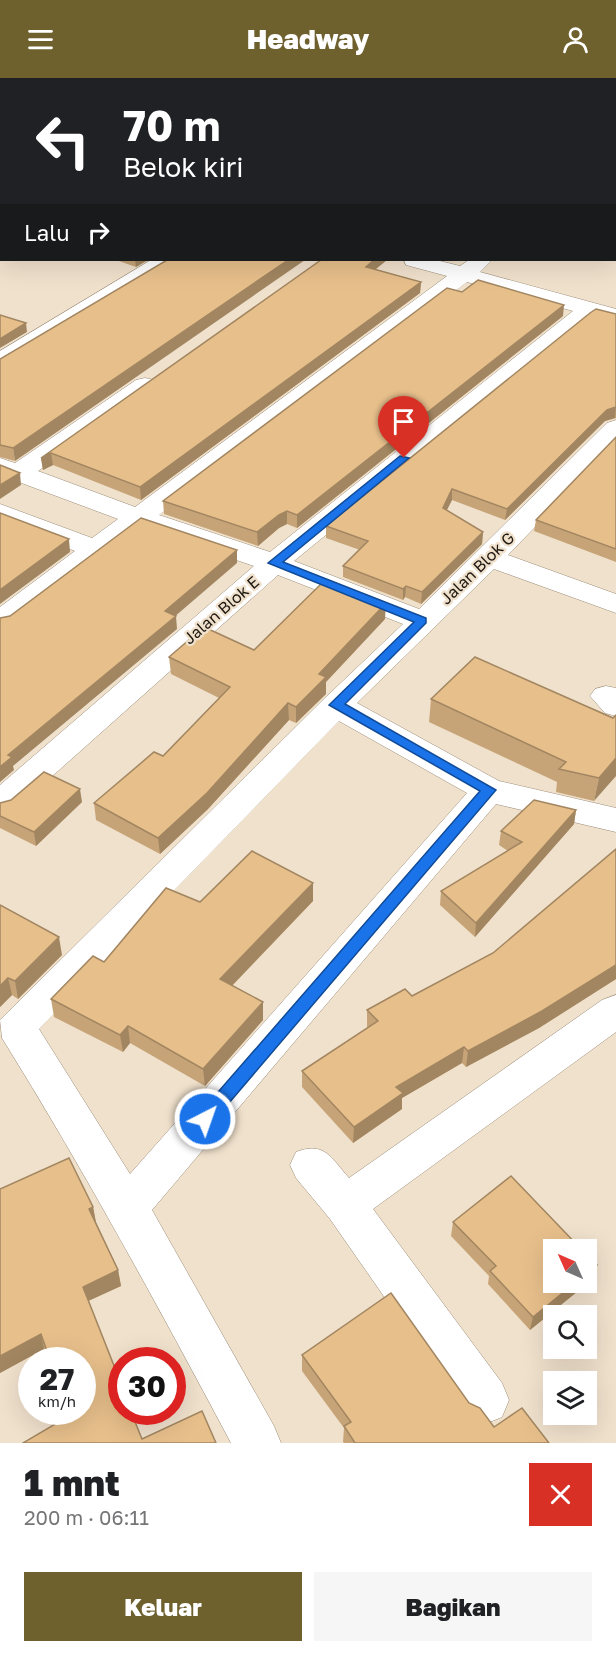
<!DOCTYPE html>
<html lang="id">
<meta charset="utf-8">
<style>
:root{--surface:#fff;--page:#f6f6f6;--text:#202124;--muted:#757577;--accent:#6f612e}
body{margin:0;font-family:"Golos Text",sans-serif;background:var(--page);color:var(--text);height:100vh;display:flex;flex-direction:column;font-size:22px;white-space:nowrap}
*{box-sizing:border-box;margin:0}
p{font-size:20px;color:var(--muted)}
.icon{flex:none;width:33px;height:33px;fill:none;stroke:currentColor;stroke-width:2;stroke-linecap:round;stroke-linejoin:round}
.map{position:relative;height:1365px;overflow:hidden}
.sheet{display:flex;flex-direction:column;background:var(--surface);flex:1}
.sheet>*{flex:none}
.banner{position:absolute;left:0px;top:0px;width:616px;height:183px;box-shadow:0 6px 24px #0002;background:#202124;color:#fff;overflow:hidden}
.needle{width:39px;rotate:315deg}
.tools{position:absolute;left:543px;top:1161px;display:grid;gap:12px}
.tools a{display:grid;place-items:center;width:54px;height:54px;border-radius:0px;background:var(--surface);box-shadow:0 6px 24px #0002;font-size:30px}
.speed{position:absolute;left:18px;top:1269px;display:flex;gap:12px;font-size:30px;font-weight:700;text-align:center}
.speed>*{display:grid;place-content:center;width:78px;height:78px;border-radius:50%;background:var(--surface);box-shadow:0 6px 24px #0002;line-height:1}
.speed small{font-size:15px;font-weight:400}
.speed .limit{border:9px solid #d22;background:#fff;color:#111}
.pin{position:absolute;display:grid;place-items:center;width:51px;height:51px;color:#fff;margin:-62px -26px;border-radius:50% 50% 50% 0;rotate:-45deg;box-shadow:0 0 6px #0007}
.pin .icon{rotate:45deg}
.me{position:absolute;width:66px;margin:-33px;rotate:41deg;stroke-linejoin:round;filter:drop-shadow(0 0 4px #0008)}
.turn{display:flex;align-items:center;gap:21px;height:126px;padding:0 24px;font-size:27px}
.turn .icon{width:78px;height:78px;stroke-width:2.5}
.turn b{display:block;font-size:42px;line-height:51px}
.then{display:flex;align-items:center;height:57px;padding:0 24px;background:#0003;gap:12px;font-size:22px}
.round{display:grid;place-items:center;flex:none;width:63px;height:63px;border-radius:0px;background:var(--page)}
.head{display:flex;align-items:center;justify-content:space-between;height:102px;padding:0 24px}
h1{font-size:36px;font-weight:800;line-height:45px}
.action{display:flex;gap:12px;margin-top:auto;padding:12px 24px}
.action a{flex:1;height:69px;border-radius:0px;background:var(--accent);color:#fff;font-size:24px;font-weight:800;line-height:69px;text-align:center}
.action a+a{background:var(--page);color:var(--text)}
header{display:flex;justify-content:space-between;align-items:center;height:78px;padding:0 24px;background:var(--accent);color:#fff;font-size:27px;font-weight:800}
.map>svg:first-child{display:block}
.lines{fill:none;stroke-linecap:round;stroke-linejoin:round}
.minor-casing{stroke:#9b8d7a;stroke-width:1}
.minor{fill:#fff;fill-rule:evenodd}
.wall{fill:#c7a478}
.shaded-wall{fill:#a28661}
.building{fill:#e7bf8b;stroke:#a28661;stroke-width:1.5}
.route{fill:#1a73e8;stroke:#114b97;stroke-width:1.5}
.labels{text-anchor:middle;stroke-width:4.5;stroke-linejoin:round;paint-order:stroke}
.street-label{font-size:16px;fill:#1d1811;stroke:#f0e1cc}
</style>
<header><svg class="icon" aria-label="menu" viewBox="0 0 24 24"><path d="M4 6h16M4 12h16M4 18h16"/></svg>Headway<svg class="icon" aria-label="person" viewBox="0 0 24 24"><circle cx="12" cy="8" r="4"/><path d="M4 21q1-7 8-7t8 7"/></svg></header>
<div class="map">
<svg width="616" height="1365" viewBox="0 0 616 1365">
<rect width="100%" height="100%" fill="#f0e1cc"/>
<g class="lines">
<g class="minor-casing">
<g id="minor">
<path d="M 151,182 L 176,182 L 173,187 L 8,288 L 0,290 L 0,273 Z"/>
<path d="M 404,182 L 436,182 L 460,188 L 469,182 L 492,182 L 480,194 L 616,231 L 616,245 L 593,239 L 294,483 L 419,531 L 607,345 L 616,342 L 616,365 L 508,477 L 616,516 L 616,535 L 494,491 L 357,625 L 499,703 L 616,730 L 616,754 L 496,726 L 152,1132 L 274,1348 L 281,1365 L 231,1365 C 158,1228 84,1092 2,960 L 0,942 L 325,620 L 403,546 L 278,497 L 12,734 L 0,738 L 0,707 L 254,488 L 142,450 L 11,549 L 0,552 L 0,529 L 75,473 L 0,444 L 0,426 L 92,460 L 118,441 L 0,397 L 0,380 L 15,385 L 136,302 L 145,300 L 154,302 L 157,307 L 154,312 L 38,393 L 135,429 L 447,198 L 406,187 ZM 467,204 L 573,233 L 270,474 L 159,437 ZM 339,643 L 467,715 L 130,1096 L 39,951 Z"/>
<path d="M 606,608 L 616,610 L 616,638 L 605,635 L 590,618 L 595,611 Z"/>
<path d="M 616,917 L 616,954 L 373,1131 L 502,1305 L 509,1322 L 502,1339 L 485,1346 L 468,1339 L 330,1141 L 296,1100 L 290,1087 L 296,1074 C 325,1063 331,1080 349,1100 L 602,922 Z"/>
</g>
</g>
<use href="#minor" class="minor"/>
</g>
<g class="wall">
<path d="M 0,0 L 616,0 L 616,69 L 615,69 L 615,2 L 2,2 L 2,138 L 0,138 Z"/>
<path d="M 116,182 L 148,182 L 136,189 Z"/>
<path d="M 387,182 L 375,191 L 421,204 L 420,215 L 141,422 L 53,387 L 43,392 L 41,380 Z"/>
<path d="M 616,236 L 616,340 L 605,343 L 505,442 L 452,422 L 447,432 L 483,454 L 482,466 L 421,526 L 405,519 L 403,522 L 343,499 L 343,488 L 360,472 L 326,460 L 326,448 Z"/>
<path d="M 563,238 L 297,450 L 287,446 L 279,450 L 258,468 L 164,436 L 163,423 Z"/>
<path d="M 0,281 L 15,383 L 0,379 Z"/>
<path d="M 616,359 L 616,484 L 534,453 L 536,442 Z"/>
<path d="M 385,541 L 326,604 L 326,616 L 296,645 L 289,642 L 208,731 L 160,776 L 96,742 L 94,725 L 163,678 L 219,620 L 171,596 L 169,579 L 254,572 Z"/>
<path d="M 431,621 L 613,640 L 594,723 L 556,714 L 557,704 L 429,644 Z"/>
<path d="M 82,724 L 36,768 L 0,750 L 0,725 Z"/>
<path d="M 576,732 L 574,746 L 475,859 L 440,827 L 441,813 L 508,773 L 499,767 L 501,753 Z"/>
<path d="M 616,771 L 616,901 L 539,950 L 466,989 L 462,985 L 402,1020 L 402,1031 L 353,1065 L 302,1009 L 302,993 L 368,950 L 367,948 L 367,932 L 412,918 L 493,875 Z"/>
<path d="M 313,823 L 232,908 L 263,942 L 205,1008 L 130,965 L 123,974 L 54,939 L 51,921 L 104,884 L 200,824 Z"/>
<path d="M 0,827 L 62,877 L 18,921 L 12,917 L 0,929 Z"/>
<path d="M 0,1111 L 93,1129 L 96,1144 L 118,1192 L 121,1208 L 88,1223 L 142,1361 L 216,1365 L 23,1365 L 68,1339 L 66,1334 L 82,1334 L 82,1282 L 48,1282 L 44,1271 L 0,1295 Z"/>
<path d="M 453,1144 L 594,1200 L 530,1252 L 488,1206 L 489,1198 L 451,1158 Z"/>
<path d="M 302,1277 L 469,1325 L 494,1349 L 549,1365 L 344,1365 L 343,1364 L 344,1350 L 302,1293 Z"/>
</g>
<g class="shaded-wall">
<path d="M 135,182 L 148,182 L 136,189 Z"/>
<path d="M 288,182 L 305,182 L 15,383 L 13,370 Z"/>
<path d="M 374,182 L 387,182 L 365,200 L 366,189 Z"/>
<path d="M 421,204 L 420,215 L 141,422 L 140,409 Z"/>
<path d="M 564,227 L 563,238 L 297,450 L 297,437 Z"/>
<path d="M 26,245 L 27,254 L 0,270 L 0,261 Z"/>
<path d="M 616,329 L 615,340 L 605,343 L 505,442 L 507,431 L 607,332 Z"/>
<path d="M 51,375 L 53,387 L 43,392 L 41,380 Z"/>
<path d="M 20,395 L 21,407 L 0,421 L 0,407 Z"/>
<path d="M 452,411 L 452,422 L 442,441 L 443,430 Z"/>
<path d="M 287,433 L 287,446 L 279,450 L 258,468 L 257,454 L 279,437 Z"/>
<path d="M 483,454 L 482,466 L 421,526 L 422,514 Z"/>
<path d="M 69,461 L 70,474 L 0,526 L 0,512 Z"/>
<path d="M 237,472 L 237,485 L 166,546 L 165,533 Z"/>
<path d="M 406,508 L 405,519 L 403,522 L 403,511 Z"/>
<path d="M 386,525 L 385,541 L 326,604 L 326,616 L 296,645 L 296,629 L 319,596 Z"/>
<path d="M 176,538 L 177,551 L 13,688 L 14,692 L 0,704 L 0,689 L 8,677 Z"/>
<path d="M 288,625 L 289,642 L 208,731 L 160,776 L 158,760 Z"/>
<path d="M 616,680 L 616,698 L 594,723 L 599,700 Z"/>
<path d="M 80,711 L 82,724 L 36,768 L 34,754 Z"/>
<path d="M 576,732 L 574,746 L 475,859 L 476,845 Z"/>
<path d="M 313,805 L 313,823 L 221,919 L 220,901 Z"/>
<path d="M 59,859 L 62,877 L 18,921 L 15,903 Z"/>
<path d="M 616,887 L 616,901 L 539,950 L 466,989 L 468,973 Z"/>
<path d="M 8,900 L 12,917 L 0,929 L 0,908 Z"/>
<path d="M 263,924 L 263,942 L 205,1008 L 203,991 Z"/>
<path d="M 128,948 L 130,965 L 123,974 L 120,957 Z"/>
<path d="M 464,969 L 462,985 L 402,1020 L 402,1031 L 353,1065 L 354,1049 L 396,1009 Z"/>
<path d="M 93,1129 L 96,1145 L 89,1131 Z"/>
<path d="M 597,1187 L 594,1200 L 530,1252 L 533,1239 L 576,1204 L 586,1204 L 586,1196 Z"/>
<path d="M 118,1192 L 121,1208 L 86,1224 L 83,1209 Z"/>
<path d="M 41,1256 L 44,1271 L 0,1295 L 0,1278 Z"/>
</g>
<g class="building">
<path d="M 0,0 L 615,0 L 615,2 L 2,2 L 2,128 L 0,127 Z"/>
<path d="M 615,2 L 616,7 L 616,59 L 615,60 Z"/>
<path d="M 615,74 L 616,74 L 616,109 L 615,108 Z"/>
<path d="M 167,182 L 288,182 L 13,370 L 0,367 L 0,281 Z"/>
<path d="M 321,182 L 374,182 L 366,189 L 421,204 L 140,409 L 51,375 L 41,380 Z"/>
<path d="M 478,202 L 564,227 L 297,437 L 287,433 L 279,437 L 257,454 L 163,423 L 447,210 L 462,214 Z"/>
<path d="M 596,231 L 616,236 L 616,329 L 607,332 L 507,431 L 452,411 L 443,430 L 483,454 L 422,514 L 406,508 L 403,511 L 343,488 L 368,463 L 326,448 L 590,235 Z"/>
<path d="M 0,237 L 26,245 L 0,261 Z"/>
<path d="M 616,359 L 616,471 L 536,442 Z"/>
<path d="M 0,387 L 20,395 L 0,407 Z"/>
<path d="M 0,435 L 69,461 L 0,512 Z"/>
<path d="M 141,440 L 237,472 L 165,533 L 176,538 L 8,677 L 12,679 L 0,689 L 0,540 L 10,538 Z"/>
<path d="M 325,502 L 386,525 L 319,596 L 326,599 L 296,629 L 288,625 L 207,715 L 158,760 L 94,725 L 154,674 L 163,678 L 230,609 L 169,579 L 204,549 L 254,572 Z"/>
<path d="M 475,579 L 613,640 L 616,637 L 616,680 L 599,700 L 559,691 L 566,684 L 431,621 Z"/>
<path d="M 44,694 L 80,711 L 34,754 L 0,738 L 0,725 L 11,722 Z"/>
<path d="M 534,722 L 576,732 L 476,845 L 441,813 L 522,764 L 501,753 Z"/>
<path d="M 616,771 L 616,887 L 542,933 L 468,973 L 464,969 L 396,1009 L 403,1015 L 354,1049 L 302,993 L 378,943 L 367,932 L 405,911 L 412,918 L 493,875 Z"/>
<path d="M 252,773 L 313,805 L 220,901 L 263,924 L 203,991 L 128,948 L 120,957 L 51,921 L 93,878 L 104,884 L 166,810 L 200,824 Z"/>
<path d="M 0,827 L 59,859 L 15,903 L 8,900 L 0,908 Z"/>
<path d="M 69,1080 L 93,1129 L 89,1131 L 118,1192 L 83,1209 L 122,1308 L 122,1334 L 131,1334 L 142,1361 L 202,1333 L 216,1365 L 23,1365 L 69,1338 L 68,1334 L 82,1334 L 82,1282 L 50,1282 L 41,1256 L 0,1278 L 0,1111 Z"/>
<path d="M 511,1098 L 582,1172 L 554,1172 L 554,1204 L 576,1204 L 533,1239 L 490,1193 L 496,1188 L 453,1144 Z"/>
<path d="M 586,1176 L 597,1187 L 586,1196 Z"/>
<path d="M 391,1215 L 469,1325 L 480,1330 L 494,1349 L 522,1330 L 549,1365 L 355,1365 L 344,1348 L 351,1344 L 302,1277 Z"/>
</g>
<path class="route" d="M 400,378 L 409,380 L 283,484 L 426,540 L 426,545 L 345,626 L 496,712 L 211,1046 L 205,1048 L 199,1046 L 196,1041 L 199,1036 L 480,713 L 329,627 L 414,544 L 268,485 Z"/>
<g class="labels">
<g class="street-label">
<text transform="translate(477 490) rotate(-44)" y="6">Jalan Blok G</text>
<text transform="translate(221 532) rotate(-41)" y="6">Jalan Blok E</text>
</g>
</g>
</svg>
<div class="tools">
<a><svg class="needle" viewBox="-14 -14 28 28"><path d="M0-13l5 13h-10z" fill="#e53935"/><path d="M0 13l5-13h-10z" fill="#757577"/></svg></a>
<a><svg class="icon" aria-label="search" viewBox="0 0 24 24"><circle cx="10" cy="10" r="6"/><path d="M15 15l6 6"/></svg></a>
<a><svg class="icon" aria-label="layers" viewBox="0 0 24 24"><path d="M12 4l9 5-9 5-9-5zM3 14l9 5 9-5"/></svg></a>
</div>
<div class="speed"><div>27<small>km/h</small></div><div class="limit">30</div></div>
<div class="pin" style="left:404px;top:380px;background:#d93025"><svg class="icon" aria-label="arrive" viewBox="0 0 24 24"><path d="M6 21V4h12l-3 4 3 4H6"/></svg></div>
<svg class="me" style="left:205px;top:1041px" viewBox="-20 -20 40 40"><circle r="17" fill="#1a73e8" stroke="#fff" stroke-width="3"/><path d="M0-11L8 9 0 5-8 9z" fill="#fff"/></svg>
<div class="banner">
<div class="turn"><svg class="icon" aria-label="left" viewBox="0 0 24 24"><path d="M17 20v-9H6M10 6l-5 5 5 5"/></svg><div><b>70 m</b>Belok kiri</div></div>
<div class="then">Lalu<svg class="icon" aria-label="right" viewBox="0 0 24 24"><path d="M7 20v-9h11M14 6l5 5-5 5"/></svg></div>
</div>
</div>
<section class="sheet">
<div class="head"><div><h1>1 mnt</h1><p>200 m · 06:11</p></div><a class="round" style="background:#d93025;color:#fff"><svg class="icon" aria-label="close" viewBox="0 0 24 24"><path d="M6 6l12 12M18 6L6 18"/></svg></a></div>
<div class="action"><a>Keluar</a><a>Bagikan</a></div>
</section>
